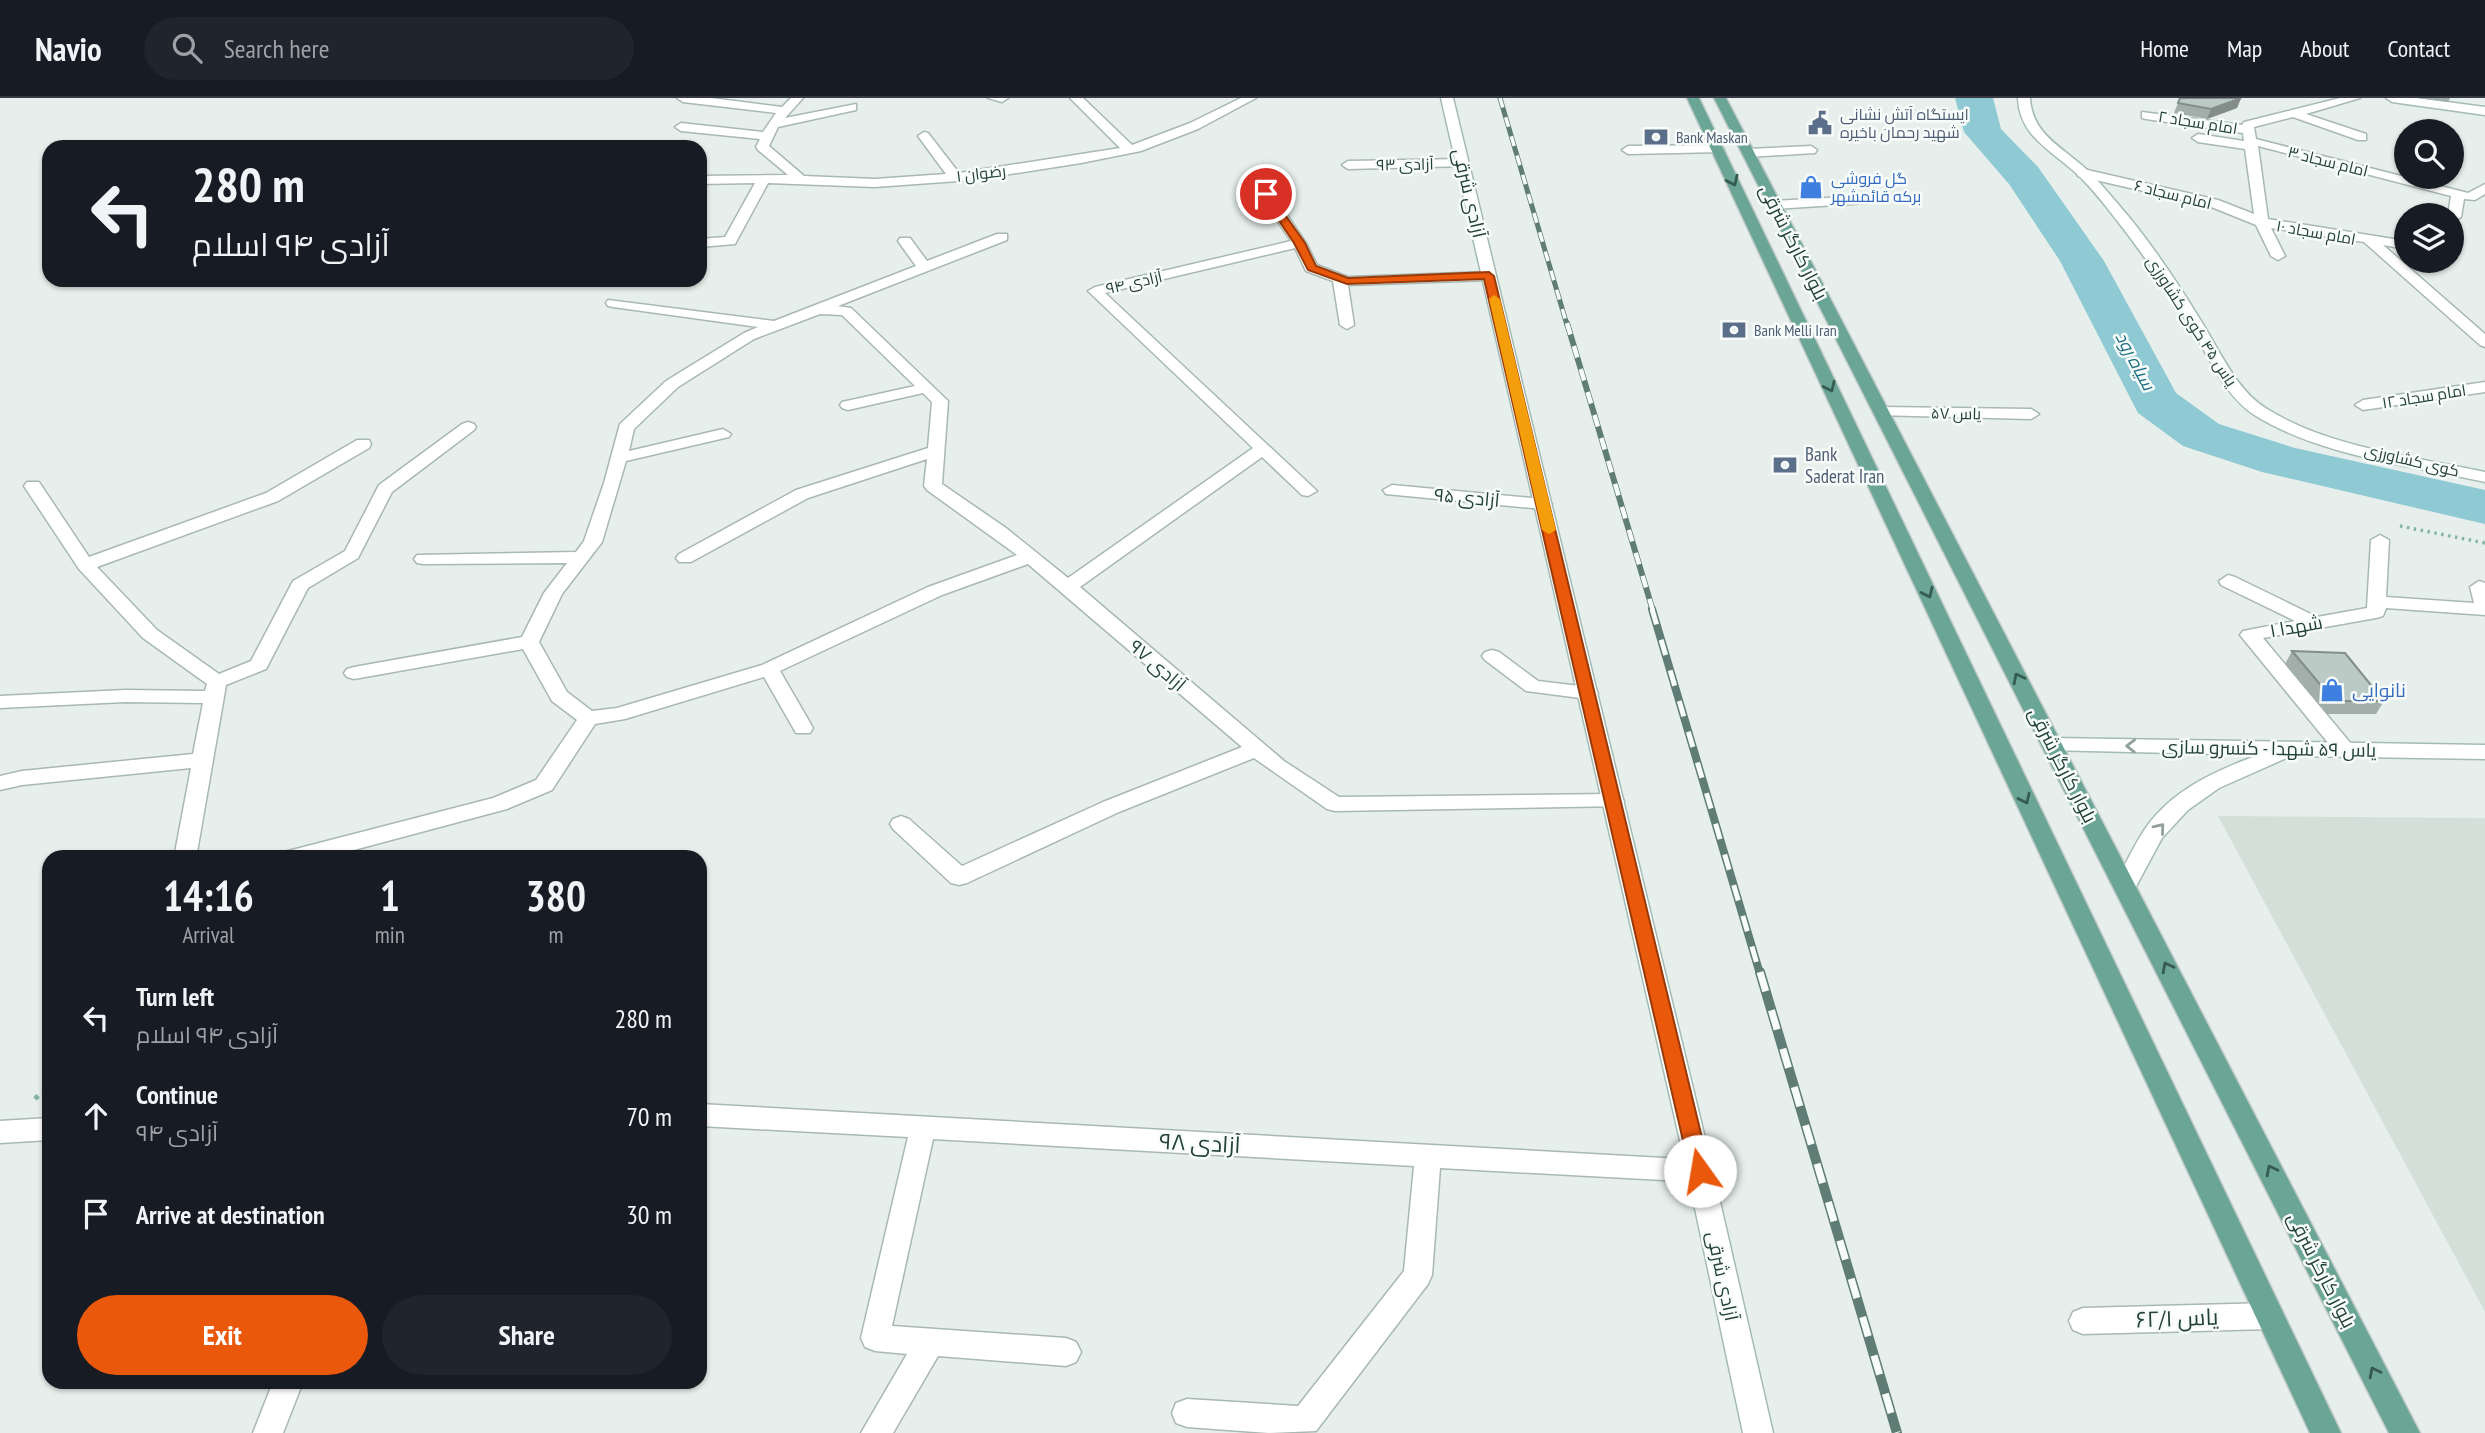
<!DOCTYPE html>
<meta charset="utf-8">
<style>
:root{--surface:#171b24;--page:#20242c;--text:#f1f3f6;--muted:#9ea1a6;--line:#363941;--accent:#ea580c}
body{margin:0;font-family:"PT Sans Narrow",Cairo,sans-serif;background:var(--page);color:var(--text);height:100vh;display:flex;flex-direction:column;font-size:26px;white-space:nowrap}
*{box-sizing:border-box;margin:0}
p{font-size:23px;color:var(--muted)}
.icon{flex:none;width:38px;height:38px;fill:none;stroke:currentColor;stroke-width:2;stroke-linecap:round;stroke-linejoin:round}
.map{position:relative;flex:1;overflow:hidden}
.details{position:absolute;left:42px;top:752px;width:665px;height:539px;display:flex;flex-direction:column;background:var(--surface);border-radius:21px;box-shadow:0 2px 5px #0004}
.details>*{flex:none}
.top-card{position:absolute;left:42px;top:42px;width:665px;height:147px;border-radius:21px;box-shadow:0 2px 5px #0004;background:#171b24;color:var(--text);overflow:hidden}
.controls{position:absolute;left:2394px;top:21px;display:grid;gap:14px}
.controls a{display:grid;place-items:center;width:70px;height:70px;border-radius:50%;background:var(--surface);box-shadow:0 2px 5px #0004;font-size:35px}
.pin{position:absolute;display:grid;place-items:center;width:60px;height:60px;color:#fff;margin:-30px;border:4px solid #fff;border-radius:50%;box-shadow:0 2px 7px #0007}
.me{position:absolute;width:77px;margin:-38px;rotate:347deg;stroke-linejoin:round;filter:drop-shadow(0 0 5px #0008)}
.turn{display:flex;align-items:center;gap:24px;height:147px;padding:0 35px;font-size:32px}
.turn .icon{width:91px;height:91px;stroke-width:2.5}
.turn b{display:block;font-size:49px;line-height:60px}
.eta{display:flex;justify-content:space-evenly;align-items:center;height:119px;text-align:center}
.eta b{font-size:42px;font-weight:700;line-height:49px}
.primary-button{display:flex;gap:14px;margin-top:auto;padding:14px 35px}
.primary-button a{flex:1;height:80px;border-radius:42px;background:var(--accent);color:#fff;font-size:28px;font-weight:700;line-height:80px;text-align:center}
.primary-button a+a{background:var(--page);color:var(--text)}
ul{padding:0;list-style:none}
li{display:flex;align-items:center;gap:21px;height:98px;padding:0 35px}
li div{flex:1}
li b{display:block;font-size:26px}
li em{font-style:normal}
header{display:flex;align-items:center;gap:42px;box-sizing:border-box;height:98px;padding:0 35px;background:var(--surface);border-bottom:2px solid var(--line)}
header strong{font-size:33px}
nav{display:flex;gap:38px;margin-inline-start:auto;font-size:24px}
.search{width:490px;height:63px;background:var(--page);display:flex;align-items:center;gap:18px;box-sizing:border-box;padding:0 24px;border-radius:38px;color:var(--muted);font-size:26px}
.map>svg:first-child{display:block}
.built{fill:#d4dfda}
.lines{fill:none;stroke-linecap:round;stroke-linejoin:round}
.river{fill:#8ec9d4;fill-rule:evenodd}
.street-casing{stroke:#a8b8b2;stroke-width:3}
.secondary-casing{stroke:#a4bbb3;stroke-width:3}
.primary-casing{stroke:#c2cac8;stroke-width:3}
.path-far1{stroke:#86b3a5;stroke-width:3.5;stroke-dasharray:2.5 4.5;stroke-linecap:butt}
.path{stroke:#86b3a5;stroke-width:5;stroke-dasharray:4.5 7;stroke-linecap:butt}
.street{fill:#fff;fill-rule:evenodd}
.secondary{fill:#fff;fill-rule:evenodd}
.primary{fill:#6aa596;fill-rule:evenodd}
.rail-far3-casing{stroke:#5f7d75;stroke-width:5}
.rail-far2-casing{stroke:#5f7d75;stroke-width:6}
.rail-far1-casing{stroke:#5f7d75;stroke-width:8}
.rail-casing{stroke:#5f7d75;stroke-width:10}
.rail-far3{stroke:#f7fbf9;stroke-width:3.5;stroke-dasharray:10;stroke-linecap:butt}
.rail-far2{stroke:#f7fbf9;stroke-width:4.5;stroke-dasharray:12;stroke-linecap:butt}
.rail-far1{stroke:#f7fbf9;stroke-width:5;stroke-dasharray:16;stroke-linecap:butt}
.rail{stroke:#f7fbf9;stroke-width:7;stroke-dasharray:20;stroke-linecap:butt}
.wall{fill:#a1aea9}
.shaded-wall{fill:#838d89}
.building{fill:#bbcac4;stroke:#838d89;stroke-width:2}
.oneway{stroke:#365b51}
.oneway2{stroke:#92a09c}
.route{fill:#ea580c;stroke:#983908;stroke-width:2}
.slow{fill:#f59e0b}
.labels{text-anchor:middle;stroke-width:5;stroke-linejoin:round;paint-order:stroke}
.far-service-label{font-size:16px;fill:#4e5e75;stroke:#f7fbf9;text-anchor:start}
.far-street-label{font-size:16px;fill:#24423a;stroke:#f7fbf9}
.far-shop-label{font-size:16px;fill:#366cbe;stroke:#f7fbf9;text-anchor:start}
.far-water-label{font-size:18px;font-style:italic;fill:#1c6f80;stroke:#f7fbf9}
.street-label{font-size:19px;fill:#24423a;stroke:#f7fbf9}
.service-label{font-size:19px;fill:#4e5e75;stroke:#f7fbf9;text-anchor:start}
.shop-label{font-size:19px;fill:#366cbe;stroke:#f7fbf9;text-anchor:start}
.near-street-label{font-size:23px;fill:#24423a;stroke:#f7fbf9}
</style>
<header>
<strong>Navio</strong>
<div class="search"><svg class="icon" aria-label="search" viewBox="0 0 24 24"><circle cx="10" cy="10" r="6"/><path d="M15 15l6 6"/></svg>Search here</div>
<nav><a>Home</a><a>Map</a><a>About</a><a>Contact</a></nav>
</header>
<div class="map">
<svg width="2485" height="1335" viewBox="0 0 2485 1335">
<rect width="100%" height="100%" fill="#e6efeb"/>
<path class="built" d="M 2218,718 L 2485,720 L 2485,1214 Z"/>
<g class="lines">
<path class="river" d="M 1955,0 L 1993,0 L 2001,31 L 2038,69 L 2104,163 L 2176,295 L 2219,326 L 2295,350 L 2485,392 L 2485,426 L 2262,374 L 2183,348 L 2138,315 L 2060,163 L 2009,86 L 1964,34 Z"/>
<g class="street-casing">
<g id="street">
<path d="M 677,0 L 711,0 L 782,9 L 791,0 L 803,0 L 785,20 L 856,6 L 856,12 L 778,29 L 769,48 L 804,78 L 875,81 L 946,76 L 918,38 L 924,34 L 928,35 L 959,75 L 1120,50 L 1070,0 L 1083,0 L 1132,47 L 1190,25 L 1241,0 L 1256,0 L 1198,31 L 1141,53 L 1081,65 L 972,82 L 875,89 L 768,85 L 735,146 L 700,149 L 700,141 L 725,139 L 755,85 L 700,86 L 700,78 L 788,77 L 758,52 L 756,49 L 760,41 L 681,33 L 675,29 L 681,25 L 763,34 L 776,15 L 683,4 Z"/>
<path d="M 988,0 L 1008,0 L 1002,4 Z"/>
<path d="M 2340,0 L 2360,0 L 2306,16 L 2366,36 L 2366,42 L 2358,42 L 2293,19 L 2254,29 L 2256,41 L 2468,95 L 2485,86 L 2485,96 L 2475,102 L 2464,101 L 2461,119 L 2454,123 L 2452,117 L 2448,117 L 2451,98 L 2258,48 L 2268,121 L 2406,143 L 2406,151 L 2383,147 L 2485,236 L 2485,249 L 2480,247 L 2364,144 L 2271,130 L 2285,158 L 2278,162 L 2271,158 L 2256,127 L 2209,108 L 2078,78 L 2077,75 L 2083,71 L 2218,102 L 2254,116 L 2245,51 L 2198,44 L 2192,40 L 2198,36 L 2244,43 L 2243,35 L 2146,21 L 2142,20 L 2142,14 L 2242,27 L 2244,24 Z"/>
<path d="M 1718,47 L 1724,51 L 1722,54 L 1628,56 L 1622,52 L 1628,48 Z"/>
<path d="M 1811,48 L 1817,52 L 1815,55 L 1749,59 L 1743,55 L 1749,51 Z"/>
<path d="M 1463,61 L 1469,65 L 1467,68 L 1348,71 L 1342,67 L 1348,63 Z"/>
<path d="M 1266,92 L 1271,93 L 1306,145 L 1317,167 L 1348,179 L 1489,174 L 1496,178 L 1489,182 L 1348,187 L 1354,227 L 1347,231 L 1340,227 L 1333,183 L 1306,173 L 1295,150 L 1105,195 L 1317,393 L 1308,398 L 1302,397 L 1262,359 L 1080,489 L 1284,663 L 1339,699 L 1613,696 L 1621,698 L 1624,703 L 1621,708 L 1335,713 L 1327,711 L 1254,660 L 1119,714 L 967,785 L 959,787 L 951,785 L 893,731 L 890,726 L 893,721 L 901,718 L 909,721 L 962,768 L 1103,704 L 1242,649 L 1028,466 L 942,497 L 780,573 L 813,630 L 810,635 L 796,635 L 764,579 L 625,621 L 595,626 L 552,692 L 507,711 L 324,760 L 281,760 L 284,754 L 292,752 L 493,700 L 536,682 L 577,622 L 552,603 L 523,551 L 354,581 L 347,579 L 344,575 L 347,571 L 354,569 L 522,539 L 544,495 L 567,465 L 423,466 L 417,465 L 414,461 L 417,457 L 576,454 L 584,443 L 604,385 L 620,326 L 666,283 L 744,235 L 758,229 L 613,209 L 608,208 L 606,205 L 608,202 L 774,223 L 916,168 L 898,143 L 900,140 L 910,140 L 927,163 L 997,136 L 1007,136 L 1007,142 L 838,208 L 851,210 L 948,303 L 942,386 L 1006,430 L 1068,480 L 1253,350 L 1088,193 L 1095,189 L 1291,143 L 1259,96 ZM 820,216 L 842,217 L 915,288 L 842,304 L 840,307 L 842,310 L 848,312 L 923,295 L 932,304 L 928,350 L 796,392 L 679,456 L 676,460 L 679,464 L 691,464 L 808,400 L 927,361 L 924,388 L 927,392 L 1017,457 L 928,489 L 762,567 L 617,610 L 592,613 L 567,594 L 539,544 L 562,496 L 602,444 L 626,363 L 729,339 L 731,336 L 723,331 L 629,353 L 634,331 L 678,289 L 754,241 Z"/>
<path d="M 1862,98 L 1867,99 L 1867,105 L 1774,111 L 1767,107 L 1774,103 Z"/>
<path d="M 2485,284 L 2485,294 L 2363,312 L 2355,307 L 2363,302 Z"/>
<path d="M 1881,309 L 2031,311 L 2039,316 L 2031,321 L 1875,317 L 1873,314 L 1875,311 Z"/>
<path d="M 468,324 L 474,326 L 476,329 L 474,332 L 392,394 L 358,460 L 308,490 L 266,571 L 226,587 L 196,760 L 174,760 L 191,670 L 22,687 L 0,692 L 0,678 L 22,673 L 193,656 L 203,605 L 125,604 L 0,610 L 0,598 L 125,592 L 205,593 L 207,586 L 143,540 L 79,471 L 24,388 L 27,384 L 39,384 L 89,459 L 266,395 L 357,342 L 369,342 L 371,346 L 369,350 L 278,403 L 97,469 L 157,532 L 219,576 L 251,563 L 293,483 L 345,453 L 379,387 L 462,326 Z"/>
<path d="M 1392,387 L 1543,401 L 1552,406 L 1543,411 L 1386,396 L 1383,392 Z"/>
<path d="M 2380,437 L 2389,442 L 2386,499 L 2474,505 L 2470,489 L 2479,483 L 2485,485 L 2485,517 L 2386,510 L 2383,518 L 2376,520 L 2263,540 L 2352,647 L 2355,652 L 2352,657 L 2338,657 L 2240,537 L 2243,533 L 2295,523 L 2221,487 L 2219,483 L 2228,477 L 2235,479 L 2317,519 L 2367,510 L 2371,442 Z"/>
<path d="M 1492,552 L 1499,554 L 1538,583 L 1588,589 L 1595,590 L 1598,595 L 1595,600 L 1588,601 L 1526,593 L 1485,562 L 1482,558 L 1485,554 Z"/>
<path d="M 700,1006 L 1700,1062 L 1709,1065 L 1713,1073 L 1709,1081 L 1700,1084 L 1440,1070 L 1432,1177 L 1428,1186 L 1316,1333 L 1269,1335 L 1187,1329 L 1176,1325 L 1172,1315 L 1176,1305 L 1187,1301 L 1298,1308 L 1404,1173 L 1414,1068 L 933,1041 L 892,1228 L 1066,1240 L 1076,1244 L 1081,1254 L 1076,1264 L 1066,1268 L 938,1258 L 893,1335 L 861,1335 L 907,1256 L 875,1253 L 865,1249 L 861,1240 L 908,1039 L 700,1028 Z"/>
<path d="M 49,1020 L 49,1042 L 0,1045 L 0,1023 Z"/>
<path d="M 2270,1205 L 2280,1209 L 2284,1218 L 2280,1227 L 2270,1231 L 2083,1236 L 2073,1232 L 2069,1223 L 2073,1214 L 2083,1210 Z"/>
<path d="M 273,1284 L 303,1284 L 283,1335 L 253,1335 Z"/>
</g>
</g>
<g class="secondary-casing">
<g id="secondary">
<path d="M 1441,0 L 1453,0 L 1713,1073 L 1773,1335 L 1743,1335 L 1687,1073 Z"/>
<path d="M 2018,0 L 2030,0 C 2032,37 2063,49 2086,71 C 2102,86 2115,103 2129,119 C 2155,151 2179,187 2201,223 C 2220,253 2236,292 2267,311 C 2330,350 2414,359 2485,374 L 2485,384 C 2412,368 2321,358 2256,318 C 2225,299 2210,260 2191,230 C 2169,195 2147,161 2122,129 C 2108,111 2094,92 2077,76 C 2052,53 2019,38 2018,0 Z"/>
<path d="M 2386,0 L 2417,0 L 2485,9 L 2485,17 L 2392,4 Z"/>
<path d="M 2053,640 L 2485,647 L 2485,661 L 2291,658 L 2219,690 L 2188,712 L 2162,740 L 2133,794 L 2125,796 L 2117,794 L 2114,788 C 2124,769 2133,749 2145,731 C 2172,692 2215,673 2258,657 L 2046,652 L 2043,647 L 2046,642 Z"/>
</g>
</g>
<g class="primary-casing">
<g id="primary">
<path d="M 1687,0 L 1699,0 L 2341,1335 L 2310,1335 Z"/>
<path d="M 1714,0 L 1726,0 L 2420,1335 L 2389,1335 Z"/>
</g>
</g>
<path class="path-far1" d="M 2400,428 L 2485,445"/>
<path class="path" d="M 35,1001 L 49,987"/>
<use href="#street" class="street"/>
<use href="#secondary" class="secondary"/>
<use href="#primary" class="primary"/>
<g class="rail-far3-casing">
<path id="rail-far3" d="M 1500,0 L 1567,227"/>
</g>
<g class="rail-far2-casing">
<path id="rail-far2" d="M 1567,225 L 1653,513"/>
</g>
<g class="rail-far1-casing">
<path id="rail-far1" d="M 1652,511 L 1760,876"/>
</g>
<g class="rail-casing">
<path id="rail" d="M 1760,874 L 1897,1335"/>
</g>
<use href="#rail-far3" class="rail-far3"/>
<use href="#rail-far2" class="rail-far2"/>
<use href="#rail-far1" class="rail-far1"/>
<use href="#rail" class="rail"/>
</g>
<g class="wall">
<path d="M 2241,0 L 2237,10 L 2207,21 L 2174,15 L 2178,5 Z"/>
<path d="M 2417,0 L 2450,0 L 2448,4 Z"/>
<path d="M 2292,553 L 2384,603 L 2376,616 L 2327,616 L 2285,566 Z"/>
</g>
<path class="shaded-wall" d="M 2241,0 L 2237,10 L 2207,21 L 2211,11 Z"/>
<g class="building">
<path d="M 2180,0 L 2241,0 L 2211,11 L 2178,5 Z"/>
<path d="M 2292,553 L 2345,555 L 2384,603 L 2334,603 Z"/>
</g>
<defs><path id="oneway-chevron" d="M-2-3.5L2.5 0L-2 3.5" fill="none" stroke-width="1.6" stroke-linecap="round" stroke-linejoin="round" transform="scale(1.75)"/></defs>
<g class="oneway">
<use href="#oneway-chevron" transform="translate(1733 83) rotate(65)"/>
<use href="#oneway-chevron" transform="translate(1830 289) rotate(65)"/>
<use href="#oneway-chevron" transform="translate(1928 495) rotate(65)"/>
<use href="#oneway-chevron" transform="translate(2018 580) rotate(-117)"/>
<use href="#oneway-chevron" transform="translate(2025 701) rotate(65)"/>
<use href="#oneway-chevron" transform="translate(2167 869) rotate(-117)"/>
<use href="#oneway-chevron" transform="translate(2271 1072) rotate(-117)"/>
<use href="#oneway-chevron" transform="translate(2374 1274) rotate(-117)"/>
</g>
<g class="oneway2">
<use href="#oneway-chevron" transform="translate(2131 648) rotate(-179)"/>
<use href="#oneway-chevron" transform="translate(2160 730) rotate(-51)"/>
</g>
<path class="route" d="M 1266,93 L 1269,94 L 1305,145 L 1316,168 L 1348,180 L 1489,174 L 1494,178 L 1710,1073 L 1707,1079 L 1700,1081 L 1693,1079 L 1690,1073 L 1484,181 L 1347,186 L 1308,172 L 1294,145 L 1261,96 Z"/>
<path class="slow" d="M 1494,197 L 1500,201 L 1556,432 L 1549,436 L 1542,432 L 1489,201 Z"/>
<defs>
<g id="civic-bare" transform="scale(1.89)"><path d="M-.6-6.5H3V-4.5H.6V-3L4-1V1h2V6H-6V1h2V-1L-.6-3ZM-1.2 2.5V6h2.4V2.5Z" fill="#5c6f8a" stroke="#f7fbf9" stroke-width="2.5" paint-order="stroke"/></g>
<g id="bank-bare" transform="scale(1.89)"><path d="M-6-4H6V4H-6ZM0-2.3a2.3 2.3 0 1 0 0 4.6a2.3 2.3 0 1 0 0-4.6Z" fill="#5c6f8a" stroke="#f7fbf9" stroke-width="2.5" paint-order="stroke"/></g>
<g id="shop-bare" transform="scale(1.89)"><path d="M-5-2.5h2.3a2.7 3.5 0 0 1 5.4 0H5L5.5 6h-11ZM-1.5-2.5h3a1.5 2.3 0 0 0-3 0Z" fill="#3f7fe0" stroke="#f7fbf9" stroke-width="2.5" paint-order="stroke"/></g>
</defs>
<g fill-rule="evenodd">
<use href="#civic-bare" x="1820" y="25"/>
<use href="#bank-bare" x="1656" y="39"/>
<use href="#shop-bare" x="1811" y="89"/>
<use href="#bank-bare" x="1734" y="232"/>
<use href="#bank-bare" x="1785" y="367"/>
<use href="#shop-bare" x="2332" y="592"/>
</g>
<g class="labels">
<g class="far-service-label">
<text x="1840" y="22">ایستگاه آتش نشانی<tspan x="1840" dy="18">شهید رحمان باخیره</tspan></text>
<text x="1676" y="45">Bank Maskan</text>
<text x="1754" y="238">Bank Melli Iran</text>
</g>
<g class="far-street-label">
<text transform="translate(2198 24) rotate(9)" y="6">امام سجاد ۲</text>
<text transform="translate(2328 63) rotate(14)" y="6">امام سجاد ۳</text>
<text transform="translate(1405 66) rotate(-1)" y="6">آزادی ۹۳</text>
<text transform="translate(981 75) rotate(-7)" y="6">رضوان ۱</text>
<text transform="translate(2173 96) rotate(14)" y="6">امام سجاد ۶</text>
<text transform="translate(2316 134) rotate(10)" y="6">امام سجاد ۱۰</text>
<text transform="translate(1134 184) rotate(-13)" y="6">آزادی ۹۴</text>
<text transform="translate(2192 223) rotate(57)" y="6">یاس ۴۵ کوی کشاورزی</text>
<text transform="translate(2424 298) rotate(-9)" y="6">امام سجاد ۱۲</text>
<text transform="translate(1956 315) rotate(1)" y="6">یاس ۵۷</text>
<text transform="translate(2412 362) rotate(13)" y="6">کوی کشاورزی</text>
</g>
<g class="far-shop-label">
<text x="1831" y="86">گل فروشی<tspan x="1831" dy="18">برکه قائمشهر</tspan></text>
</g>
<g class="far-water-label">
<text transform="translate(2135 263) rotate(62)" y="6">سیاه رود</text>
</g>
<g class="street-label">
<text transform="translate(1470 95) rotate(77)" y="7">آزادی شرقی</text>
<text transform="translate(1794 144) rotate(63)" y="7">بلوار کارگر شرقی</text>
<text transform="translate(1467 399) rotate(5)" y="7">آزادی ۹۵</text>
<text transform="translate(2296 528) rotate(-10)" y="7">شهدا ۱</text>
<text transform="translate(1158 567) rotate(41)" y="7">آزادی ۹۷</text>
<text transform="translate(2269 650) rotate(1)" y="7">یاس ۵۹ شهدا - کنسرو سازی</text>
<text transform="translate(2063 667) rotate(63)" y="7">بلوار کارگر شرقی</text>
<text transform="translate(2322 1172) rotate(63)" y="7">بلوار کارگر شرقی</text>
<text transform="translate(1723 1178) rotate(78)" y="7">آزادی شرقی</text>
</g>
<g class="service-label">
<text x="1805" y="363">Bank<tspan x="1805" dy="22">Saderat Iran</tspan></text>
</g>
<g class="shop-label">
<text x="2352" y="599">نانوایی</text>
</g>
<g class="near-street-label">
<text transform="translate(1200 1045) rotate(3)" y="8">آزادی ۹۸</text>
<text transform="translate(2177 1220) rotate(-2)" y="8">یاس ۶۲/۱</text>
</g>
</g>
</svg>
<div class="controls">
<a><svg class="icon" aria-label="search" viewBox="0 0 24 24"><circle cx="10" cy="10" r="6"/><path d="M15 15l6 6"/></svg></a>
<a><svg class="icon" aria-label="layers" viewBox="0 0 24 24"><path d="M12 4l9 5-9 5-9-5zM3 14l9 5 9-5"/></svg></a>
</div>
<div class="pin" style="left:1266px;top:96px;background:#d93025"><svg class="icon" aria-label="arrive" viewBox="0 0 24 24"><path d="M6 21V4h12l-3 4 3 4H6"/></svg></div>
<svg class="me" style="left:1700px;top:1073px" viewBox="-20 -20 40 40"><circle r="19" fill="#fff"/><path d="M0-13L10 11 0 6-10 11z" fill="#ea580c"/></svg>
<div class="top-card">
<div class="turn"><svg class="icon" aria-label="left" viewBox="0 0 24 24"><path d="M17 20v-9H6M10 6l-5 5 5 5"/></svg><div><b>280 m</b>آزادی ۹۴ اسلام</div></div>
</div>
<section class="details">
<div class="eta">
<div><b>14:16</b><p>Arrival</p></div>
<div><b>1</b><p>min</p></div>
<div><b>380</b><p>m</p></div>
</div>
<ul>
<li><svg class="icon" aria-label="left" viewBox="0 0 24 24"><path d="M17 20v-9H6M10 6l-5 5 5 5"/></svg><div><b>Turn left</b><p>آزادی ۹۴ اسلام</p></div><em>280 m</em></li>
<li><svg class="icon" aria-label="ahead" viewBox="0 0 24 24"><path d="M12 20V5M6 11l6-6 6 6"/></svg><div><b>Continue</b><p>آزادی ۹۴</p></div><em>70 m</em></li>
<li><svg class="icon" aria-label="arrive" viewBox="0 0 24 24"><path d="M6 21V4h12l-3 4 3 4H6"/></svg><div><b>Arrive at destination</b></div><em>30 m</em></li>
</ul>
<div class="primary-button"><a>Exit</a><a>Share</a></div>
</section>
</div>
